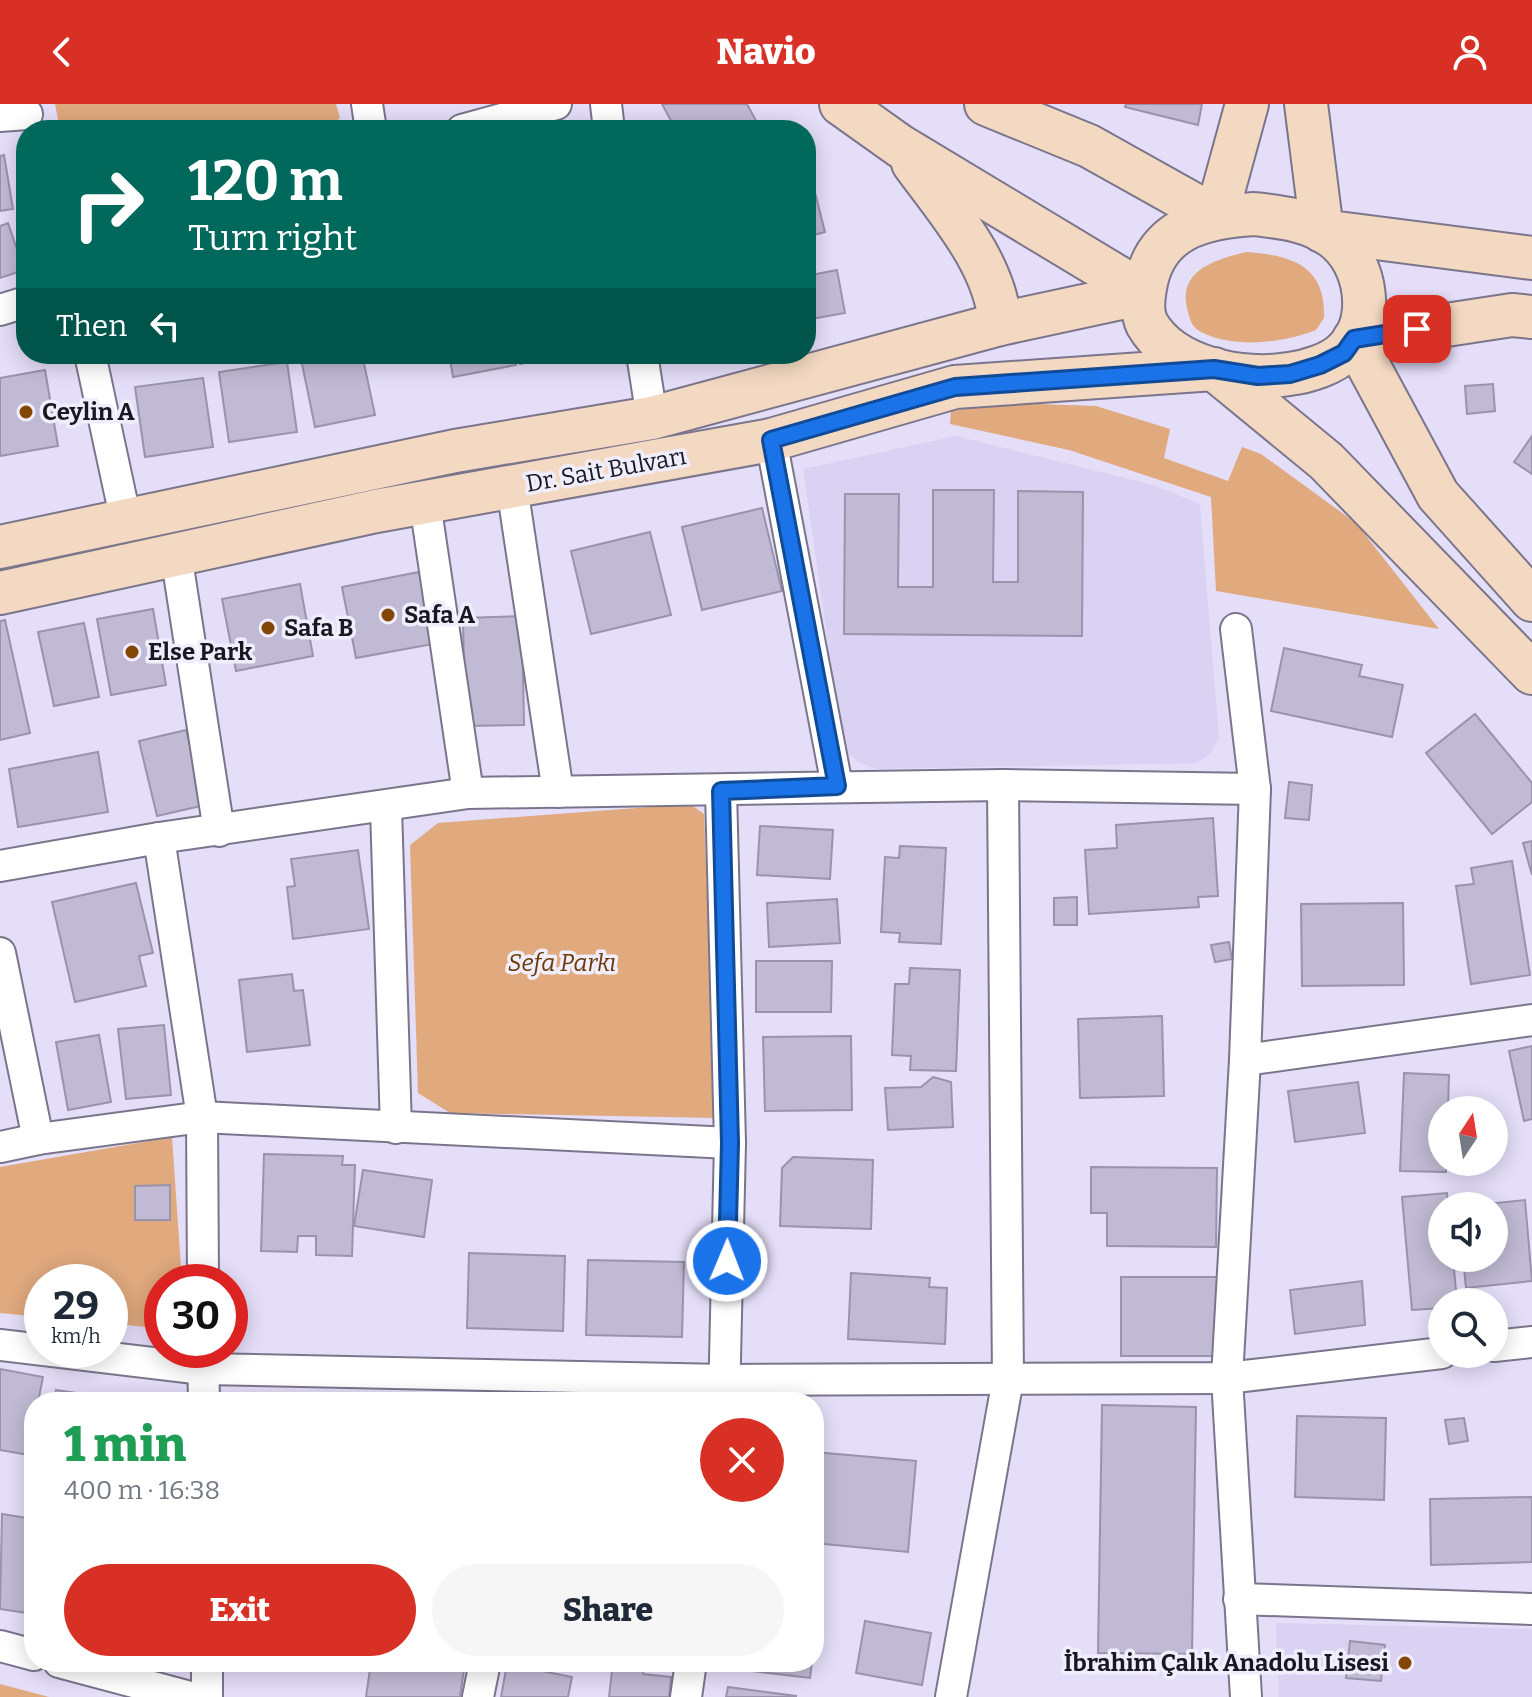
<!DOCTYPE html>
<meta charset="utf-8">
<style>
:root{--surface:#fff;--page:#f6f6f7;--text:#1f2937;--muted:#747a83;--accent:#d93025}
body{margin:0;font-family:Bitter,serif;background:var(--page);color:var(--text);height:100vh;display:flex;flex-direction:column;font-size:30px;white-space:nowrap}
*{box-sizing:border-box;margin:0}
p{font-size:26px;color:var(--muted)}
.icon{flex:none;width:44px;height:44px;fill:none;stroke:currentColor;stroke-width:2;stroke-linecap:round;stroke-linejoin:round}
.map{position:relative;flex:1;overflow:hidden}
.details{position:absolute;left:24px;top:1288px;width:800px;height:280px;display:flex;flex-direction:column;background:var(--surface);border-radius:32px;box-shadow:0 4px 20px #0003}
.details>*{flex:none}
.guide{position:absolute;left:16px;top:16px;width:800px;height:244px;border-radius:32px;box-shadow:0 4px 20px #0003;background:#00695c;color:#fff;overflow:hidden}
.needle{width:52px;rotate:12deg}
.fabs{position:absolute;left:1428px;top:992px;display:grid;gap:16px}
.fabs a{display:grid;place-items:center;width:80px;height:80px;border-radius:50%;background:var(--surface);box-shadow:0 4px 20px #0003;font-size:40px}
.speed{position:absolute;left:24px;top:1160px;display:flex;gap:16px;font-size:40px;font-weight:700;text-align:center}
.speed>*{display:grid;place-content:center;width:104px;height:104px;border-radius:50%;background:var(--surface);box-shadow:0 4px 20px #0003;line-height:1}
.speed small{font-size:20px;font-weight:400}
.speed .limit{border:12px solid #d22;background:#fff;color:#111}
.pin{position:absolute;display:grid;place-items:center;width:68px;height:68px;color:#fff;margin:-34px;border-radius:16px;box-shadow:0 4px 12px #0006}
.me{position:absolute;width:88px;margin:-44px;rotate:1deg;stroke-linejoin:round;filter:drop-shadow(0 0 6px #0008)}
.turn{display:flex;align-items:center;gap:28px;height:168px;padding:0 40px;font-size:36px}
.turn .icon{width:104px;height:104px;stroke-width:2.5}
.turn b{display:block;font-size:56px;line-height:68px}
.then{display:flex;align-items:center;height:76px;padding:0 40px;background:#0003;gap:16px;font-size:30px}
.round{display:grid;place-items:center;flex:none;width:84px;height:84px;border-radius:42px;background:var(--page)}
.overview{display:flex;align-items:center;justify-content:space-between;height:136px;padding:0 40px}
h1{font-size:48px;font-weight:800;line-height:60px;color:#1e9e55}
.button{display:flex;gap:16px;margin-top:auto;padding:16px 40px}
.button a{flex:1;height:92px;border-radius:48px;background:var(--accent);color:#fff;font-size:32px;font-weight:800;line-height:92px;text-align:center}
.button a+a{background:var(--page);color:var(--text)}
header{display:flex;justify-content:space-between;align-items:center;height:104px;padding:0 40px;background:var(--accent);color:#fff;font-size:36px;font-weight:800}
.map>svg:first-child{display:block}
.built{fill:#dad2f3}
.green{fill:#e0a97e}
.building{fill:#c0bad4;stroke:#9993ab;stroke-width:2}
.lines{fill:none;stroke-linecap:round;stroke-linejoin:round}
.street-casing{stroke:#7b758c;stroke-width:34}
.secondary-casing{stroke:#7b758c;stroke-width:46}
.street{stroke:#fff;stroke-width:30}
.secondary{stroke:#f4d9c2;stroke-width:42}
.route-casing{stroke:#114b97;stroke-width:20}
.route{stroke:#1a73e8;stroke-width:14}
.poi-dot{fill:#834603;stroke:#f0edfd;stroke-width:3}
.labels{text-anchor:middle;stroke-width:7;stroke-linejoin:round;paint-order:stroke}
.poi-label{font-size:24px;font-weight:bold;fill:#191720;stroke:#f0edfd;text-anchor:start}
.street-label{font-size:24px;fill:#191720;stroke:#f0edfd}
.park-label{font-size:24px;font-style:italic;fill:#6c3700;stroke:#f0edfd}
</style>
<header><svg class="icon" aria-label="back" viewBox="0 0 24 24"><path d="M15 5l-7 7 7 7"/></svg>Navio<svg class="icon" aria-label="person" viewBox="0 0 24 24"><circle cx="12" cy="8" r="4"/><path d="M4 21q1-7 8-7t8 7"/></svg></header>
<div class="map">
<svg width="1532" height="1593" viewBox="0 0 1532 1593">
<rect width="100%" height="100%" fill="#e4def8"/>
<g class="built">
<path d="M 956,332 L 1153,381 L 1200,400 L 1219,634 L 1210,650 L 1197,659 L 876,665 L 860,659 L 843,645 L 803,365 Z"/>
<path d="M 1276,1519 L 1532,1525 L 1532,1593 L 1279,1593 Z"/>
</g>
<g class="green">
<path d="M 55,0 L 336,0 L 340,14 L 325,26 L 60,26 Z"/>
<path d="M 1246,148 C 1291,151 1326,161 1324,214 L 1316,226 C 1282,239 1235,245 1201,228 C 1193,224 1190,217 1188,208 C 1176,167 1214,156 1246,148 Z"/>
<path d="M 1009,299 L 1096,302 L 1170,325 L 1164,354 L 1228,377 L 1242,343 L 1261,350 L 1356,419 L 1439,525 L 1216,487 L 1211,393 L 1069,346 L 950,320 L 951,307 Z"/>
<path d="M 690,700 L 704,710 L 716,1014 L 450,1009 L 418,989 L 410,741 L 438,719 Z"/>
<path d="M 172,1033 L 182,1178 L 162,1178 L 162,1225 L 110,1219 L 110,1178 L 42,1178 L 42,1213 L 0,1209 L 0,1063 Z"/>
<path d="M 689,1287 L 688,1298 L 242,1298 Z"/>
<path d="M 0,1580 L 49,1593 L 0,1593 Z"/>
</g>
<g class="building">
<path d="M 662,0 L 747,0 L 761,26 L 676,26 Z"/>
<path d="M 1126,0 L 1202,0 L 1198,21 L 1125,3 Z"/>
<path d="M 4,51 L 13,105 L 0,107 L 0,52 Z"/>
<path d="M 806,53 L 825,128 L 806,133 Z"/>
<path d="M 8,119 L 24,166 L 0,174 L 0,122 Z"/>
<path d="M 837,166 L 845,209 L 806,216 L 806,172 Z"/>
<path d="M 323,250 L 362,250 L 375,311 L 315,323 L 301,255 Z"/>
<path d="M 449,250 L 513,250 L 516,261 L 453,273 Z"/>
<path d="M 518,250 L 569,250 L 520,260 Z"/>
<path d="M 287,258 L 297,328 L 229,338 L 219,268 Z"/>
<path d="M 45,266 L 58,342 L 0,352 L 0,274 Z"/>
<path d="M 203,274 L 213,343 L 145,353 L 135,283 Z"/>
<path d="M 1493,280 L 1495,307 L 1467,310 L 1465,282 Z"/>
<path d="M 1532,332 L 1532,370 L 1514,358 Z"/>
<path d="M 933,386 L 994,386 L 993,478 L 1018,478 L 1018,387 L 1083,388 L 1082,532 L 844,530 L 845,390 L 899,390 L 898,483 L 933,483 Z"/>
<path d="M 762,404 L 782,487 L 702,506 L 682,423 Z"/>
<path d="M 650,428 L 671,511 L 591,530 L 571,447 Z"/>
<path d="M 419,468 L 433,540 L 356,554 L 342,483 Z"/>
<path d="M 300,480 L 313,552 L 236,567 L 222,495 Z"/>
<path d="M 153,505 L 166,581 L 111,591 L 97,515 Z"/>
<path d="M 522,512 L 524,621 L 465,622 L 463,514 Z"/>
<path d="M 5,516 L 30,629 L 0,636 L 0,517 Z"/>
<path d="M 84,519 L 99,593 L 54,602 L 38,528 Z"/>
<path d="M 1284,544 L 1362,561 L 1359,572 L 1403,581 L 1392,633 L 1271,607 Z"/>
<path d="M 1475,610 L 1532,679 L 1532,698 L 1492,730 L 1426,649 Z"/>
<path d="M 186,626 L 205,701 L 157,712 L 139,637 Z"/>
<path d="M 98,648 L 108,708 L 18,723 L 9,665 Z"/>
<path d="M 1289,678 L 1312,681 L 1309,716 L 1285,714 Z"/>
<path d="M 1213,714 L 1218,792 L 1198,793 L 1199,803 L 1089,810 L 1085,746 L 1117,744 L 1116,721 Z"/>
<path d="M 760,722 L 833,726 L 830,775 L 757,771 Z"/>
<path d="M 1532,737 L 1532,771 L 1523,739 Z"/>
<path d="M 900,742 L 946,744 L 941,840 L 899,838 L 900,829 L 881,828 L 885,753 L 899,754 Z"/>
<path d="M 358,746 L 369,825 L 293,835 L 287,783 L 295,782 L 291,755 Z"/>
<path d="M 1512,757 L 1530,871 L 1471,880 L 1456,782 L 1474,780 L 1471,764 Z"/>
<path d="M 136,779 L 153,849 L 139,852 L 146,882 L 75,898 L 52,798 Z"/>
<path d="M 1077,793 L 1077,821 L 1054,821 L 1054,794 Z"/>
<path d="M 837,795 L 840,839 L 769,843 L 767,799 Z"/>
<path d="M 1403,799 L 1404,881 L 1302,882 L 1301,800 Z"/>
<path d="M 1229,838 L 1232,855 L 1215,858 L 1211,841 Z"/>
<path d="M 756,857 L 832,857 L 831,908 L 756,908 Z"/>
<path d="M 910,864 L 960,866 L 956,967 L 910,966 L 911,952 L 892,951 L 895,880 L 909,880 Z"/>
<path d="M 292,870 L 294,887 L 303,886 L 310,941 L 247,948 L 239,876 Z"/>
<path d="M 1162,912 L 1164,992 L 1080,994 L 1078,915 Z"/>
<path d="M 164,921 L 171,991 L 126,995 L 118,925 Z"/>
<path d="M 99,931 L 111,998 L 68,1006 L 56,938 Z"/>
<path d="M 851,932 L 852,1006 L 765,1007 L 763,933 Z"/>
<path d="M 1532,942 L 1532,1015 L 1524,1017 L 1509,947 Z"/>
<path d="M 1404,969 L 1449,971 L 1448,1006 L 1442,1006 L 1442,1058 L 1446,1058 L 1446,1068 L 1400,1067 Z"/>
<path d="M 933,973 L 951,978 L 953,1023 L 888,1026 L 885,984 L 921,983 Z"/>
<path d="M 1358,978 L 1365,1029 L 1295,1038 L 1288,987 Z"/>
<path d="M 264,1050 L 343,1052 L 342,1061 L 355,1061 L 352,1152 L 316,1151 L 316,1132 L 298,1132 L 297,1148 L 261,1147 Z"/>
<path d="M 793,1053 L 873,1056 L 871,1125 L 780,1122 L 782,1064 Z"/>
<path d="M 1091,1063 L 1217,1064 L 1216,1143 L 1107,1142 L 1107,1109 L 1091,1109 Z"/>
<path d="M 363,1066 L 432,1076 L 424,1133 L 354,1122 Z"/>
<path d="M 170,1081 L 170,1116 L 135,1116 L 135,1082 Z"/>
<path d="M 1447,1089 L 1448,1102 L 1442,1102 L 1442,1154 L 1453,1154 L 1457,1198 L 1442,1198 L 1442,1204 L 1412,1206 L 1402,1093 Z"/>
<path d="M 1525,1096 L 1532,1177 L 1466,1184 L 1463,1154 L 1494,1154 L 1494,1102 L 1467,1102 Z"/>
<path d="M 469,1149 L 565,1152 L 563,1227 L 467,1224 Z"/>
<path d="M 588,1156 L 684,1158 L 682,1233 L 586,1231 Z"/>
<path d="M 851,1169 L 930,1174 L 929,1183 L 947,1184 L 945,1240 L 848,1235 Z"/>
<rect x="1121" y="1173" width="103" height="79"/>
<path d="M 1362,1177 L 1365,1221 L 1295,1230 L 1290,1186 Z"/>
<path d="M 0,1265 L 43,1273 L 38,1298 L 34,1298 L 29,1351 L 0,1346 Z"/>
<path d="M 56,1286 L 118,1295 L 117,1298 L 55,1298 Z"/>
<path d="M 1102,1301 L 1196,1303 L 1192,1550 L 1098,1549 Z"/>
<path d="M 1297,1312 L 1386,1314 L 1384,1396 L 1295,1393 Z"/>
<path d="M 1464,1314 L 1468,1337 L 1449,1340 L 1445,1316 Z"/>
<path d="M 814,1348 L 916,1357 L 908,1448 L 814,1439 Z"/>
<path d="M 1532,1393 L 1532,1458 L 1431,1461 L 1430,1395 Z"/>
<path d="M 2,1410 L 34,1415 L 34,1510 L 0,1505 Z"/>
<path d="M 865,1517 L 931,1529 L 922,1581 L 856,1569 Z"/>
<path d="M 1350,1537 L 1385,1541 L 1381,1577 L 1346,1574 Z"/>
<path d="M 371,1558 L 465,1558 L 460,1593 L 366,1593 Z"/>
<path d="M 613,1558 L 644,1559 L 643,1570 L 671,1573 L 669,1593 L 609,1593 Z"/>
<path d="M 729,1558 L 812,1558 L 810,1574 L 728,1564 Z"/>
<path d="M 507,1560 L 572,1573 L 568,1593 L 501,1593 Z"/>
<path d="M 728,1583 L 796,1592 L 796,1593 L 726,1593 Z"/>
</g>
<g class="lines">
<g class="street-casing">
<g id="street">
<path d="M 367,0 L 371,26"/>
<path d="M 606,0 L 609,26"/>
<path d="M 0,12 L 27,10"/>
<path d="M 462,26 L 556,0"/>
<path d="M 0,206 L 26,198"/>
<path d="M 90,250 L 126,417"/>
<path d="M 642,250 L 652,314"/>
<path d="M 771,336 L 837,682"/>
<path d="M 512,383 L 558,688"/>
<path d="M 425,399 L 468,689"/>
<path d="M 176,450 L 219,727"/>
<path d="M 1236,525 L 1255,685 L 1245,956 L 1227,1274 L 1246,1593"/>
<path d="M 721,687 L 730,1039 L 724,1298"/>
<path d="M 386,704 L 396,1024"/>
<path d="M 159,734 L 202,1013 L 203,1178"/>
<path d="M 0,762 L 159,734 L 468,689 L 1003,681 L 1255,685"/>
<path d="M 0,849 L 38,1035"/>
<path d="M 1245,956 L 1532,916"/>
<path d="M 0,1043 L 38,1035 L 202,1013 L 730,1039"/>
<path d="M 0,1241 L 203,1265 L 725,1276 L 1227,1274 L 1442,1249"/>
<path d="M 1494,1242 L 1532,1238"/>
<path d="M 203,1246 L 204,1298"/>
<path d="M 1239,1495 L 1532,1505"/>
<path d="M 0,1542 L 34,1551"/>
<path d="M 59,1558 L 190,1593"/>
<path d="M 207,1558 L 207,1593"/>
<path d="M 478,1593 L 485,1558"/>
<path d="M 686,1593 L 691,1558"/>
<path d="M 951,1593 L 1008,1275 L 1003,681"/>
</g>
</g>
<g class="secondary-casing">
<g id="secondary">
<path d="M 841,0 L 900,42 L 1144,189"/>
<path d="M 986,0 L 1089,42 L 1216,113 L 1247,0"/>
<path d="M 1306,0 L 1322,127 L 1532,154"/>
<path d="M 913,59 C 947,106 996,160 1000,220"/>
<path d="M 1254,110 C 1281,113 1311,116 1334,134 C 1367,159 1376,217 1345,247 C 1333,260 1306,268 1289,270 C 1243,278 1172,264 1147,220 C 1142,210 1143,195 1145,184 C 1154,125 1202,113 1254,110 Z"/>
<path d="M 1532,213 L 1512,211 L 1354,235 L 1438,391 L 1532,496"/>
<path d="M 0,443 L 455,347 L 652,314 L 1000,220 L 1144,189"/>
<path d="M 0,489 L 376,407 L 771,336 L 955,283 L 1214,265 L 1326,357 L 1532,569"/>
</g>
</g>
<use href="#street" class="street"/>
<use href="#secondary" class="secondary"/>
</g>
<g class="lines">
<g class="route-casing">
<path id="route" d="M 727,1157 L 730,1039 L 721,687 L 837,682 L 771,336 L 955,283 L 1214,265 L 1258,272 L 1290,270 L 1320,261 L 1344,249 L 1354,235 L 1417,225"/>
</g>
<use href="#route" class="route"/>
</g>
<g class="poi-dot">
<circle cx="26" cy="308" r="8"/>
<circle cx="388" cy="511" r="8"/>
<circle cx="268" cy="524" r="8"/>
<circle cx="132" cy="548" r="8"/>
<circle cx="1405" cy="1559" r="8"/>
</g>
<g class="labels">
<g class="poi-label">
<text x="42" y="316">Ceylin A</text>
<text x="404" y="519">Safa A</text>
<text x="284" y="532">Safa B</text>
<text x="148" y="556">Else Park</text>
<text x="1389" y="1567" text-anchor="end">İbrahim Çalık Anadolu Lisesi</text>
</g>
<g class="street-label">
<text transform="translate(606 366) rotate(-10)" y="8">Dr. Sait Bulvarı</text>
</g>
<g class="park-label">
<text x="562" y="867">Sefa Parkı</text>
</g>
</g>
</svg>
<div class="fabs">
<a><svg class="needle" viewBox="-14 -14 28 28"><path d="M0-13l5 13h-10z" fill="#e53935"/><path d="M0 13l5-13h-10z" fill="#747a83"/></svg></a>
<a><svg class="icon" aria-label="sound" viewBox="0 0 24 24"><path d="M4 9h4l5-4v14l-5-4H4zM17 9q2 3 0 6"/></svg></a>
<a><svg class="icon" aria-label="search" viewBox="0 0 24 24"><circle cx="10" cy="10" r="6"/><path d="M15 15l6 6"/></svg></a>
</div>
<div class="speed"><div>29<small>km/h</small></div><div class="limit">30</div></div>
<div class="pin" style="left:1417px;top:225px;background:#d93025"><svg class="icon" aria-label="arrive" viewBox="0 0 24 24"><path d="M6 21V4h12l-3 4 3 4H6"/></svg></div>
<svg class="me" style="left:727px;top:1157px" viewBox="-20 -20 40 40"><circle r="17" fill="#1a73e8" stroke="#fff" stroke-width="3"/><path d="M0-11L8 9 0 5-8 9z" fill="#fff"/></svg>
<div class="guide">
<div class="turn"><svg class="icon" aria-label="right" viewBox="0 0 24 24"><path d="M7 20v-9h11M14 6l5 5-5 5"/></svg><div><b>120 m</b>Turn right</div></div>
<div class="then">Then<svg class="icon" aria-label="left" viewBox="0 0 24 24"><path d="M17 20v-9H6M10 6l-5 5 5 5"/></svg></div>
</div>
<section class="details">
<div class="overview"><div><h1>1 min</h1><p>400 m · 16:38</p></div><a class="round" style="background:#d93025;color:#fff"><svg class="icon" aria-label="close" viewBox="0 0 24 24"><path d="M6 6l12 12M18 6L6 18"/></svg></a></div>
<div class="button"><a>Exit</a><a>Share</a></div>
</section>
</div>
